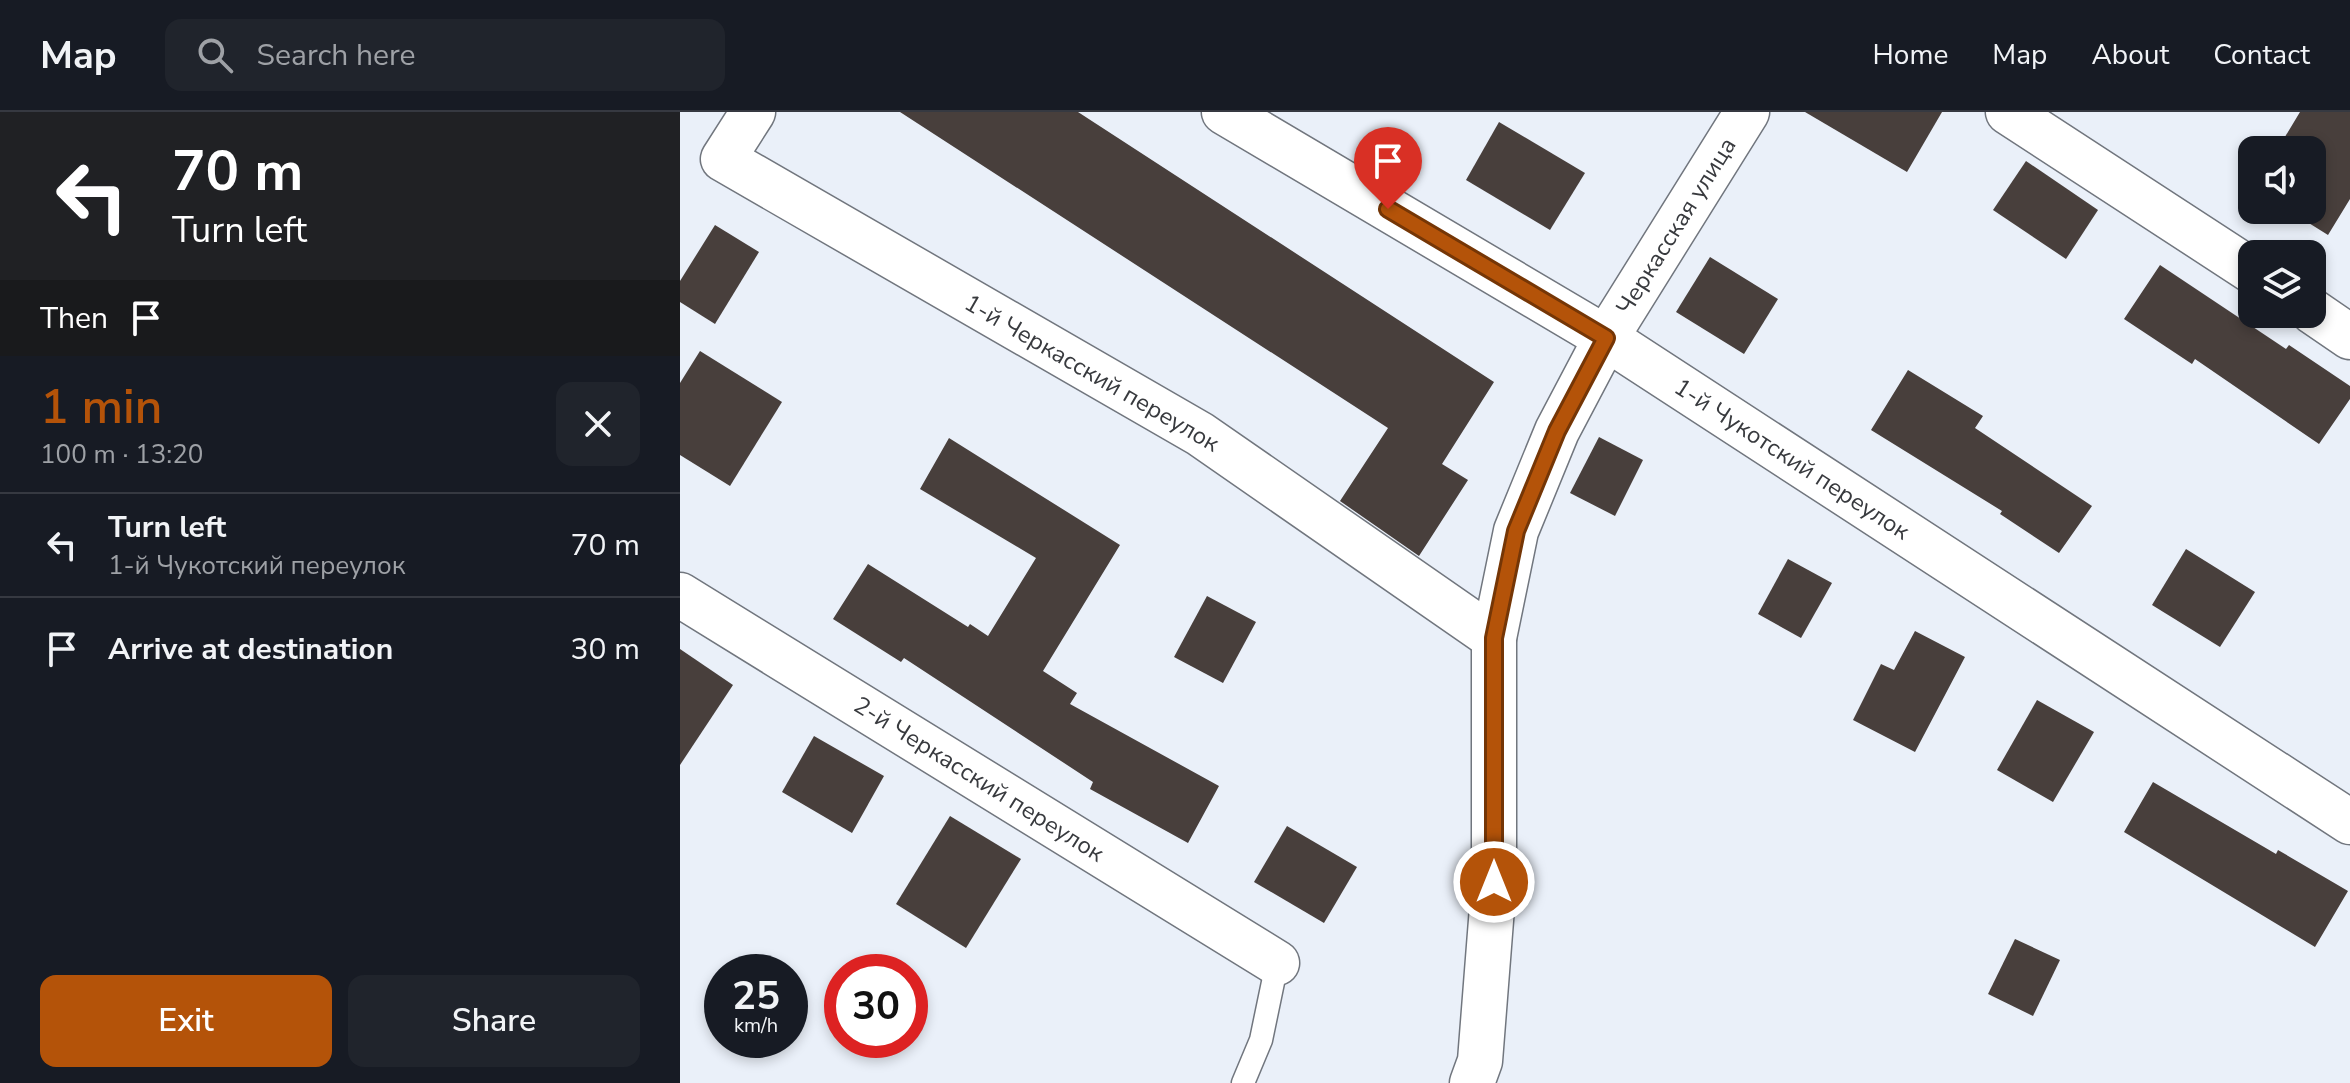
<!DOCTYPE html>
<meta charset="utf-8">
<style>
:root{--surface:#171b24;--page:#20242c;--text:#f1f3f6;--muted:#9ea1a6;--line:#363941;--accent:#b45309}
body{margin:0;font-family:"Nunito Sans",sans-serif;background:var(--page);color:var(--text);height:100vh;display:flex;flex-direction:column;font-size:30px;white-space:nowrap}
*{box-sizing:border-box;margin:0}
p{font-size:26px;color:var(--muted)}
.icon{flex:none;width:44px;height:44px;fill:none;stroke:currentColor;stroke-width:2;stroke-linecap:round;stroke-linejoin:round}
.map{position:relative;flex:1;overflow:hidden}
.details{display:flex;flex-direction:column;background:var(--surface);width:680px}
.details>*{flex:none}
.banner{background:#202124;color:#fff;overflow:hidden}
.controls{position:absolute;left:1558px;top:24px;display:grid;gap:16px}
.controls a{display:grid;place-items:center;width:88px;height:88px;border-radius:16px;background:var(--surface);box-shadow:0 4px 12px #0003;font-size:40px}
.speed{position:absolute;left:24px;top:842px;display:flex;gap:16px;font-size:40px;font-weight:700;text-align:center}
.speed>*{display:grid;place-content:center;width:104px;height:104px;border-radius:50%;background:var(--surface);box-shadow:0 4px 12px #0003;line-height:1}
.speed small{font-size:20px;font-weight:400}
.speed .limit{border:12px solid #d22;background:#fff;color:#111}
.pin{position:absolute;display:grid;place-items:center;width:68px;height:68px;color:#fff;margin:-82px -34px;border-radius:50% 50% 50% 0;rotate:-45deg;box-shadow:0 0 8px #0007}
.pin .icon{rotate:45deg}
.me{position:absolute;width:88px;margin:-44px;rotate:0deg;stroke-linejoin:round;filter:drop-shadow(0 0 6px #0008)}
.turn{display:flex;align-items:center;gap:28px;height:168px;padding:0 40px;font-size:36px}
.turn .icon{width:104px;height:104px;stroke-width:2.5}
.turn b{display:block;font-size:56px;line-height:68px}
.then{display:flex;align-items:center;height:76px;padding:0 40px;background:#0003;gap:16px;font-size:30px}
.round{display:grid;place-items:center;flex:none;width:84px;height:84px;border-radius:16px;background:var(--page)}
.headline{display:flex;align-items:center;justify-content:space-between;height:136px;padding:0 40px}
h1{font-size:48px;font-weight:600;line-height:60px;color:var(--accent)}
.primary-button{display:flex;gap:16px;margin-top:auto;padding:16px 40px}
.primary-button a{flex:1;height:92px;border-radius:16px;background:var(--accent);color:#fff;font-size:32px;font-weight:600;line-height:92px;text-align:center}
.primary-button a+a{background:var(--page);color:var(--text)}
ul{padding:0;list-style:none}
li{display:flex;align-items:center;gap:24px;height:104px;padding:0 40px;border-top:2px solid var(--line)}
li div{flex:1}
li b{display:block;font-size:30px}
li em{font-style:normal}
header{display:flex;align-items:center;gap:48px;box-sizing:border-box;height:112px;padding:0 40px;background:var(--surface);border-bottom:2px solid var(--line)}
header strong{font-size:38px}
nav{display:flex;gap:44px;margin-inline-start:auto;font-size:28px}
.search{width:560px;height:72px;background:var(--page);display:flex;align-items:center;gap:20px;box-sizing:border-box;padding:0 28px;border-radius:16px;color:var(--muted);font-size:30px}
main{display:flex;flex:1;min-height:0}
.map>svg:first-child{display:block}
.building{fill:#483f3c}
.lines{fill:none;stroke-linecap:round;stroke-linejoin:round}
.lane-casing{stroke:#71767e;stroke-width:25}
.street-casing{stroke:#71767e;stroke-width:47}
.lane{stroke:#fff;stroke-width:22}
.street{stroke:#fff;stroke-width:44}
.route-casing{stroke:#753606;stroke-width:20}
.route{stroke:#b45309;stroke-width:14}
.labels{text-anchor:middle;stroke-width:8;stroke-linejoin:round;paint-order:stroke}
.street-label{font-size:24px;fill:#383a3e;stroke:#fff}
</style>
<header>
<strong>Map</strong>
<div class="search"><svg class="icon" aria-label="search" viewBox="0 0 24 24"><circle cx="10" cy="10" r="6"/><path d="M15 15l6 6"/></svg>Search here</div>
<nav><a>Home</a><a>Map</a><a>About</a><a>Contact</a></nav>
</header>
<main>
<section class="details">
<div class="banner">
<div class="turn"><svg class="icon" aria-label="left" viewBox="0 0 24 24"><path d="M17 20v-9H6M10 6l-5 5 5 5"/></svg><div><b>70 m</b>Turn left</div></div>
<div class="then">Then<svg class="icon" aria-label="arrive" viewBox="0 0 24 24"><path d="M6 21V4h12l-3 4 3 4H6"/></svg></div>
</div>
<div class="headline"><div><h1>1 min</h1><p>100 m · 13:20</p></div><a class="round"><svg class="icon" aria-label="close" viewBox="0 0 24 24"><path d="M6 6l12 12M18 6L6 18"/></svg></a></div>
<ul>
<li><svg class="icon" aria-label="left" viewBox="0 0 24 24"><path d="M17 20v-9H6M10 6l-5 5 5 5"/></svg><div><b>Turn left</b><p>1-й Чукотский переулок</p></div><em>70 m</em></li>
<li><svg class="icon" aria-label="arrive" viewBox="0 0 24 24"><path d="M6 21V4h12l-3 4 3 4H6"/></svg><div><b>Arrive at destination</b></div><em>30 m</em></li>
</ul>
<div class="primary-button"><a>Exit</a><a>Share</a></div>
</section>
<div class="map">
<svg width="1670" height="971" viewBox="0 0 1670 971">
<rect width="100%" height="100%" fill="#eaf0f9"/>
<g class="building">
<path d="M 220,0 L 398,0 L 814,270 L 762,352 L 788,368 L 739,444 L 660,389 L 708,316 Z"/>
<path d="M 1125,0 L 1262,0 L 1227,60 Z"/>
<path d="M 1620,0 L 1670,0 L 1670,87 L 1648,123 L 1608,98 L 1632,98 L 1632,38 L 1597,38 Z"/>
<path d="M 819,10 L 905,61 L 870,118 L 786,68 Z"/>
<path d="M 1346,49 L 1418,98 L 1386,147 L 1313,98 Z"/>
<path d="M 35,113 L 79,140 L 35,212 L 0,190 L 0,169 Z"/>
<path d="M 1030,145 L 1098,187 L 1064,242 L 996,200 Z"/>
<path d="M 1480,153 L 1606,237 L 1609,233 L 1670,274 L 1670,287 L 1639,332 L 1515,247 L 1512,252 L 1444,207 Z"/>
<path d="M 20,239 L 102,290 L 50,374 L 0,343 L 0,271 Z"/>
<path d="M 1228,258 L 1303,304 L 1295,316 L 1412,394 L 1379,441 L 1320,402 L 1322,399 L 1191,318 Z"/>
<path d="M 919,325 L 963,348 L 935,404 L 890,381 Z"/>
<path d="M 269,326 L 440,433 L 363,559 L 397,581 L 390,592 L 539,674 L 508,731 L 410,677 L 413,670 L 224,546 L 221,550 L 153,507 L 188,452 L 288,515 L 290,512 L 308,524 L 356,446 L 240,377 Z"/>
<path d="M 1506,437 L 1575,480 L 1540,535 L 1472,493 Z"/>
<path d="M 1108,447 L 1152,471 L 1121,526 L 1078,502 Z"/>
<path d="M 527,484 L 576,510 L 543,571 L 494,545 Z"/>
<path d="M 1235,519 L 1285,545 L 1235,640 L 1173,608 L 1201,552 L 1214,558 Z"/>
<path d="M 0,537 L 53,573 L 0,653 Z"/>
<path d="M 1357,588 L 1414,620 L 1373,690 L 1317,658 Z"/>
<path d="M 134,624 L 204,664 L 172,721 L 102,680 Z"/>
<path d="M 1473,670 L 1596,742 L 1598,738 L 1668,779 L 1635,835 L 1444,720 Z"/>
<path d="M 270,704 L 341,747 L 286,836 L 216,792 Z"/>
<path d="M 607,714 L 677,755 L 644,811 L 574,770 Z"/>
<path d="M 1335,827 L 1380,848 L 1353,904 L 1308,882 Z"/>
</g>
<g class="lines">
<g class="lane-casing">
<path id="lane" d="M 563,971 L 581,928 L 597,851"/>
</g>
<g class="street-casing">
<g id="street">
<path d="M 73,0 L 43,47 L 520,322 L 814,526"/>
<path d="M 544,0 L 926,226 L 1670,710"/>
<path d="M 1328,0 L 1572,159"/>
<path d="M 1632,199 L 1670,225"/>
<path d="M 0,483 L 597,851"/>
<path d="M 792,971 L 800,949 L 814,770 L 814,526 L 836,419 L 877,319 L 926,226 L 1067,0"/>
</g>
</g>
<use href="#lane" class="lane"/>
<use href="#street" class="street"/>
</g>
<g class="lines">
<g class="route-casing">
<path id="route" d="M 708,97 L 926,226 L 877,319 L 836,419 L 814,526 L 814,770"/>
</g>
<use href="#route" class="route"/>
</g>
<g class="labels">
<g class="street-label">
<text transform="translate(996 114) rotate(-58)" y="8">Черкасская улица</text>
<text transform="translate(412 261) rotate(30)" y="8">1-й Черкасский переулок</text>
<text transform="translate(1112 347) rotate(33)" y="8">1-й Чукотский переулок</text>
<text transform="translate(299 667) rotate(32)" y="8">2-й Черкасский переулок</text>
</g>
</g>
</svg>
<div class="controls">
<a><svg class="icon" aria-label="sound" viewBox="0 0 24 24"><path d="M4 9h4l5-4v14l-5-4H4zM17 9q2 3 0 6"/></svg></a>
<a><svg class="icon" aria-label="layers" viewBox="0 0 24 24"><path d="M12 4l9 5-9 5-9-5zM3 14l9 5 9-5"/></svg></a>
</div>
<div class="speed"><div>25<small>km/h</small></div><div class="limit">30</div></div>
<div class="pin" style="left:708px;top:97px;background:#d93025"><svg class="icon" aria-label="arrive" viewBox="0 0 24 24"><path d="M6 21V4h12l-3 4 3 4H6"/></svg></div>
<svg class="me" style="left:814px;top:770px" viewBox="-20 -20 40 40"><circle r="17" fill="#b45309" stroke="#fff" stroke-width="3"/><path d="M0-11L8 9 0 5-8 9z" fill="#fff"/></svg>
</div>
</main>
